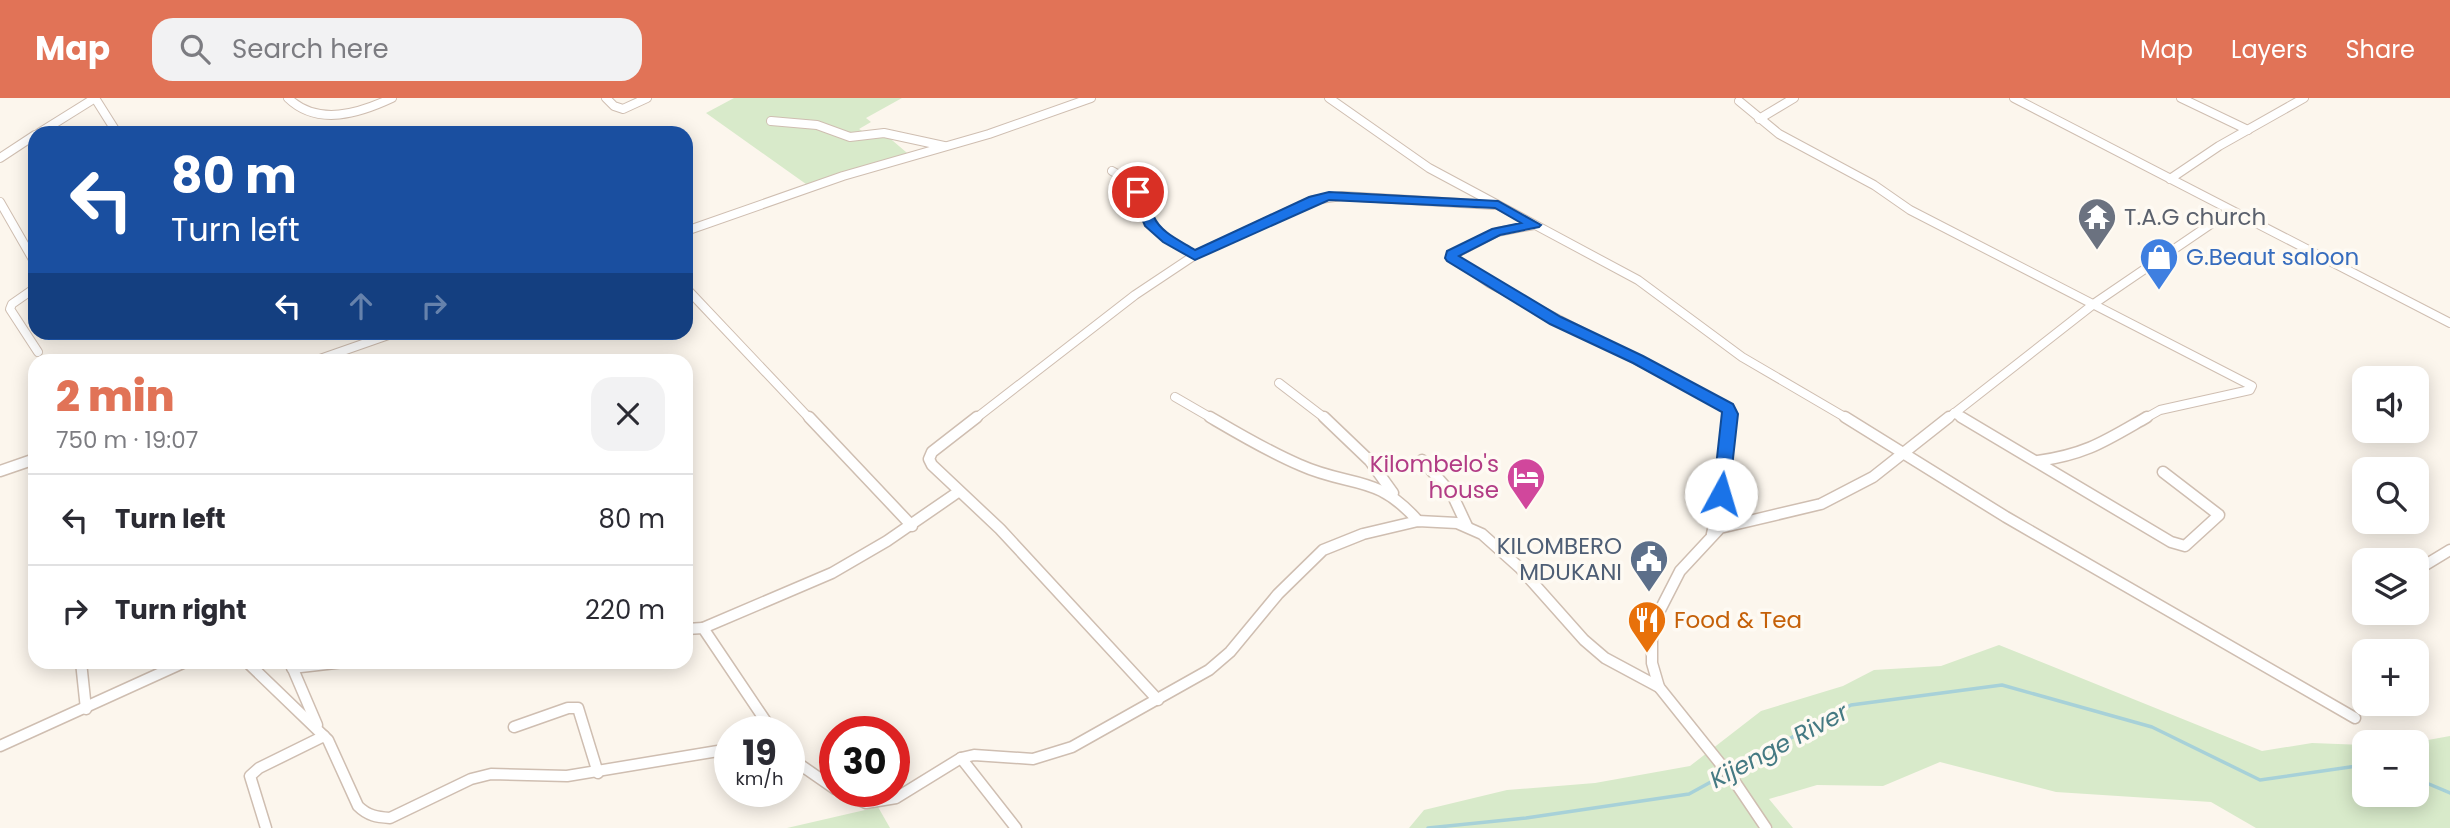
<!DOCTYPE html>
<meta charset="utf-8">
<style>
:root{--surface:#fff;--page:#f2f2f3;--text:#2b2b33;--muted:#7c7c81;--line:#e1e1e2;--accent:#e17357}
body{margin:0;font-family:Poppins,sans-serif;background:var(--page);color:var(--text);height:100vh;display:flex;flex-direction:column;font-size:26px;white-space:nowrap}
*{box-sizing:border-box;margin:0}
p{font-size:23px;color:var(--muted)}
.icon{flex:none;width:38px;height:38px;fill:none;stroke:currentColor;stroke-width:2;stroke-linecap:round;stroke-linejoin:round}
.map{position:relative;flex:1;overflow:hidden}
.sheet{position:absolute;left:28px;top:256px;width:665px;height:315px;display:flex;flex-direction:column;background:var(--surface);border-radius:21px;box-shadow:0 4px 18px #0003}
.sheet>*{flex:none}
.banner{position:absolute;left:28px;top:28px;width:665px;height:214px;border-radius:21px;box-shadow:0 4px 18px #0003;background:#1a4fa0;color:#fff;overflow:hidden}
.buttons{position:absolute;left:2352px;top:268px;display:grid;gap:14px}
.buttons a{display:grid;place-items:center;width:77px;height:77px;border-radius:14px;background:var(--surface);box-shadow:0 4px 18px #0003;font-size:35px}
.speed{position:absolute;left:714px;top:618px;display:flex;gap:14px;font-size:35px;font-weight:700;text-align:center}
.speed>*{display:grid;place-content:center;width:91px;height:91px;border-radius:50%;background:var(--surface);box-shadow:0 4px 18px #0003;line-height:1}
.speed small{font-size:18px;font-weight:400}
.speed .limit{border:10px solid #d22;background:#fff;color:#111}
.pin{position:absolute;display:grid;place-items:center;width:60px;height:60px;color:#fff;margin:-30px;border:4px solid #fff;border-radius:50%;box-shadow:0 2px 7px #0007}
.me{position:absolute;width:77px;margin:-38px;rotate:6deg;stroke-linejoin:round;filter:drop-shadow(0 0 5px #0008)}
.turn{display:flex;align-items:center;gap:24px;height:147px;padding:0 28px;font-size:32px}
.turn .icon{width:91px;height:91px;stroke-width:2.5}
.turn b{display:block;font-size:49px;line-height:60px}
.lanes{display:flex;align-items:center;height:66px;padding:0 28px;background:#0003;justify-content:center;gap:35px;direction:ltr}
.lanes .off{opacity:.35}
.round{display:grid;place-items:center;flex:none;width:74px;height:74px;border-radius:21px;background:var(--page)}
.head{display:flex;align-items:center;justify-content:space-between;height:119px;padding:0 28px}
h1{font-size:42px;font-weight:800;line-height:52px;color:var(--accent)}
ul{padding:0;list-style:none}
li{display:flex;align-items:center;gap:21px;height:91px;padding:0 28px;border-top:2px solid var(--line)}
li div{flex:1}
li b{display:block;font-size:26px}
li em{font-style:normal}
header{display:flex;align-items:center;gap:42px;box-sizing:border-box;height:98px;padding:0 35px;background:var(--accent);color:#fff}
header strong{font-size:33px}
nav{display:flex;gap:38px;margin-inline-start:auto;font-size:24px}
.search{width:490px;height:63px;background:var(--page);display:flex;align-items:center;gap:18px;box-sizing:border-box;padding:0 24px;border-radius:21px;color:var(--muted);font-size:26px}
.map>svg:first-child{display:block}
.green{fill:#d8eaca}
.lines{fill:none;stroke-linecap:round;stroke-linejoin:round}
.stream{stroke:#a7d1d8;stroke-width:3.5}
.street-far1-casing{stroke:#cfbeb1;stroke-width:10}
.street-casing{stroke:#cfbeb1;stroke-width:13}
.street-far1{stroke:#fff;stroke-width:8}
.street{stroke:#fff;stroke-width:10}
.route{fill:#1a73e8;stroke:#114b97;stroke-width:2}
.labels{text-anchor:middle;stroke-width:7;stroke-linejoin:round;paint-order:stroke}
.worship-label{font-size:23px;fill:#5b616d;stroke:#fefaf3;text-anchor:start}
.shop-label{font-size:23px;fill:#366cbe;stroke:#fefaf3;text-anchor:start}
.hotel-label{font-size:23px;fill:#b23c85;stroke:#fefaf3;text-anchor:end}
.service-label{font-size:23px;fill:#4e5e75;stroke:#fefaf3;text-anchor:end}
.food-label{font-size:23px;fill:#c56008;stroke:#fefaf3;text-anchor:start}
.water-label{font-size:24px;font-style:italic;fill:#457a83;stroke:#fefaf3}
</style>
<header>
<strong>Map</strong>
<div class="search"><svg class="icon" aria-label="search" viewBox="0 0 24 24"><circle cx="10" cy="10" r="6"/><path d="M15 15l6 6"/></svg>Search here</div>
<nav><a>Map</a><a>Layers</a><a>Share</a></nav>
</header>
<div class="map">
<svg width="2450" height="730" viewBox="0 0 2450 730">
<rect width="100%" height="100%" fill="#fcf6ed"/>
<g class="green">
<path d="M 734,0 L 902,0 L 866,20 L 871,24 L 859,31 L 867,36 L 879,31 L 913,60 L 813,91 L 706,15 Z"/>
<path d="M 1999,547 L 2262,653 L 2312,645 L 2364,647 L 2364,696 L 2417,696 L 2417,644 L 2450,638 L 2450,730 L 2256,730 L 2211,704 L 2056,694 L 1940,664 L 1883,688 L 1817,687 L 1769,701 L 1793,730 L 1409,730 L 1424,712 L 1507,692 L 1595,685 L 1690,668 L 1761,613 L 1843,588 L 1874,572 L 1941,568 Z"/>
<path d="M 878,709 L 890,730 L 787,730 Z"/>
</g>
<g class="lines">
<g class="stream">
<path d="M 2417,681 L 2450,695"/>
<path d="M 1428,730 L 1526,720 L 1689,696 L 1851,607 L 2002,587 L 2152,629 L 2260,682 L 2364,667"/>
</g>
<g class="street-far1-casing">
<g id="street-far1">
<path d="M 95,0 L 117,35"/>
<path d="M 288,0 C 318,29 360,15 392,0"/>
<path d="M 606,0 L 614,8 L 623,11 L 647,0"/>
<path d="M 1329,0 L 1429,70 L 1638,182 L 1742,259 L 1848,321"/>
<path d="M 2014,0 L 2450,225"/>
<path d="M 2181,0 L 2248,32"/>
<path d="M 1739,3 L 1779,36 L 1874,87 L 1910,112 L 2252,288 L 2250,292 L 2160,312 L 2144,321"/>
<path d="M 1759,21 L 1794,0"/>
<path d="M 771,23 L 817,27 L 850,39 L 884,35 L 944,48"/>
<path d="M 39,35 L 95,0"/>
<path d="M 0,60 L 35,37"/>
<path d="M 1112,73 L 1135,86 L 1150,125 L 1168,141 L 1195,157"/>
<path d="M 2170,81 L 2219,48 L 2304,0"/>
<path d="M 0,104 L 35,165"/>
<path d="M 1534,127 L 1497,134 L 1451,158 L 1489,185 L 1728,310 L 1729,321"/>
<path d="M 686,133 L 843,78 L 989,36 L 1091,0"/>
<path d="M 35,190 L 12,206 L 10,211 L 38,254"/>
<path d="M 686,190 L 810,321"/>
<path d="M 317,262 L 397,234"/>
<path d="M 1279,285 L 1326,321"/>
<path d="M 1175,299 L 1213,321"/>
<path d="M 1954,315 L 1964,321"/>
<path d="M 975,321 L 1135,197 L 1195,157 L 1313,102 L 1342,98 L 1494,107"/>
<path d="M 1947,321 L 2095,205 L 2230,113"/>
</g>
</g>
<g class="street-casing">
<g id="street">
<path d="M 809,319 L 912,428"/>
<path d="M 977,319 L 932,354 L 929,361 L 932,367 L 1000,431 L 1158,602"/>
<path d="M 1210,319 C 1239,336 1269,354 1300,367 C 1351,390 1376,375 1418,423"/>
<path d="M 1324,319 L 1370,363 L 1393,395"/>
<path d="M 1845,319 L 2006,419 L 2355,620"/>
<path d="M 1961,319 L 2171,444 L 2185,448 L 2219,417 L 2163,374"/>
<path d="M 1422,362 L 1452,396 L 1467,428"/>
<path d="M 2038,363 C 2087,356 2105,343 2147,319"/>
<path d="M 0,373 L 35,361"/>
<path d="M 1712,436 L 1722,391 L 1730,319"/>
<path d="M 2417,472 L 2450,452"/>
<path d="M 703,530 L 832,475 L 887,443 L 958,394"/>
<path d="M 686,531 L 703,530 L 773,634"/>
<path d="M 81,564 L 86,611"/>
<path d="M 247,564 L 328,642 L 358,708 C 368,718 377,719 390,720 L 471,681 L 491,676 L 567,678 L 730,651"/>
<path d="M 290,564 L 317,627"/>
<path d="M 292,570 L 344,564"/>
<path d="M 514,629 L 568,610 L 578,610 L 598,675"/>
<path d="M 0,648 L 185,564"/>
<path d="M 789,659 L 835,691"/>
<path d="M 961,660 L 1016,730"/>
<path d="M 839,693 L 866,705 L 896,700 L 961,660 L 974,657 L 1033,661 L 1072,649 L 1209,572 L 1230,554 L 1278,496 L 1323,452 L 1363,436 L 1418,423 L 1457,425 L 1482,436 L 1520,470 L 1584,542 L 1605,560 L 1659,589"/>
<path d="M 266,730 L 250,678 L 259,670 L 324,638"/>
<path d="M 1766,730 L 1735,684 L 1659,589 L 1652,565 L 1652,535 L 1658,516 L 1680,473 L 1720,430 L 1821,406 L 1873,379 L 1949,319"/>
</g>
</g>
<use href="#street-far1" class="street-far1"/>
<use href="#street" class="street"/>
</g>
<path class="route" d="M 1138,90 C 1148,94 1150,109 1154,119 C 1161,135 1181,143 1195,152 L 1309,99 L 1329,94 L 1498,103 L 1541,127 L 1539,129 L 1500,137 L 1459,158 L 1561,219 L 1643,258 L 1733,306 L 1738,316 L 1729,396 L 1721,402 L 1713,396 L 1722,314 L 1633,265 L 1550,226 L 1447,163 L 1445,160 L 1447,153 L 1492,131 L 1521,125 L 1495,110 L 1329,102 L 1195,162 L 1163,144 L 1145,128 L 1131,94 Z"/>
<defs>
<g id="temple-pin" transform="scale(2.0125)"><path d="M0 17L-7.5 6A9.5 9.5 0 1 1 7.5 6Z" fill="#6b7280" stroke="#fefaf3"/><path d="M0-6L5-2H3V0L6.5 2.5H4V6H1.5V3h-3V6H-4V2.5H-6.5L-3 0V-2H-5Z" fill="#fff"/></g>
<g id="shop-pin" transform="scale(2.0125)"><path d="M0 17L-7.5 6A9.5 9.5 0 1 1 7.5 6Z" fill="#3f7fe0" stroke="#fefaf3"/><path d="M-5-2.5h2.3a2.7 3.5 0 0 1 5.4 0H5L5.5 6h-11ZM-1.5-2.5h3a1.5 2.3 0 0 0-3 0Z" fill="#fff"/></g>
<g id="hotel-pin" transform="scale(2.0125)"><path d="M0 17L-7.5 6A9.5 9.5 0 1 1 7.5 6Z" fill="#d1479c" stroke="#fefaf3"/><path d="M-6-4.5h1.5V1H6V5H4.5V3h-9V5H-6ZM-4 0a1.8 1.8 0 1 1 3.6 0ZM.5 0V-2.5h3Q6-2.5 6 0Z" fill="#fff"/></g>
<g id="civic-pin" transform="scale(2.0125)"><path d="M0 17L-7.5 6A9.5 9.5 0 1 1 7.5 6Z" fill="#5c6f8a" stroke="#fefaf3"/><path d="M-.6-6.5H3V-4.5H.6V-3L4-1V1h2V6H-6V1h2V-1L-.6-3ZM-1.2 2.5V6h2.4V2.5Z" fill="#fff"/></g>
<g id="restaurant-pin" transform="scale(2.0125)"><path d="M0 17L-7.5 6A9.5 9.5 0 1 1 7.5 6Z" fill="#e8710a" stroke="#fefaf3"/><path d="M-5-6h1v4h1v-4h1v4h1v-4h1v5L-1.5 .5V6h-2V.5L-5-1ZM5-6V6H3V1.5H1.5Q1.5-4 5-6Z" fill="#fff"/></g>
</defs>
<g fill-rule="evenodd">
<use href="#temple-pin" x="2097" y="119"/>
<use href="#shop-pin" x="2159" y="159"/>
<use href="#hotel-pin" x="1526" y="379"/>
<use href="#civic-pin" x="1649" y="461"/>
<use href="#restaurant-pin" x="1647" y="522"/>
</g>
<g class="labels">
<g class="worship-label">
<text x="2124" y="127">T.A.G church</text>
</g>
<g class="shop-label">
<text x="2186" y="167">G.Beaut saloon</text>
</g>
<g class="hotel-label">
<text x="1499" y="374">Kilombelo's<tspan x="1499" dy="26">house</tspan></text>
</g>
<g class="service-label">
<text x="1622" y="456">KILOMBERO<tspan x="1622" dy="26">MDUKANI</tspan></text>
</g>
<g class="food-label">
<text x="1674" y="530">Food &amp; Tea</text>
</g>
<g class="water-label">
<text transform="translate(1779 648) rotate(-28)" y="8">Kijenge River</text>
</g>
</g>
</svg>
<div class="buttons">
<a><svg class="icon" aria-label="sound" viewBox="0 0 24 24"><path d="M4 9h4l5-4v14l-5-4H4zM17 9q2 3 0 6"/></svg></a>
<a><svg class="icon" aria-label="search" viewBox="0 0 24 24"><circle cx="10" cy="10" r="6"/><path d="M15 15l6 6"/></svg></a>
<a><svg class="icon" aria-label="layers" viewBox="0 0 24 24"><path d="M12 4l9 5-9 5-9-5zM3 14l9 5 9-5"/></svg></a>
<a>+</a>
<a>−</a>
</div>
<div class="speed"><div>19<small>km/h</small></div><div class="limit">30</div></div>
<div class="pin" style="left:1138px;top:94px;background:#d93025"><svg class="icon" aria-label="arrive" viewBox="0 0 24 24"><path d="M6 21V4h12l-3 4 3 4H6"/></svg></div>
<svg class="me" style="left:1721px;top:396px" viewBox="-20 -20 40 40"><circle r="19" fill="#fff"/><path d="M0-13L10 11 0 6-10 11z" fill="#1a73e8"/></svg>
<div class="banner">
<div class="turn"><svg class="icon" aria-label="left" viewBox="0 0 24 24"><path d="M17 20v-9H6M10 6l-5 5 5 5"/></svg><div><b>80 m</b>Turn left</div></div>
<div class="lanes"><svg class="icon" aria-label="left" viewBox="0 0 24 24"><path d="M17 20v-9H6M10 6l-5 5 5 5"/></svg><svg class="icon off" aria-label="ahead" viewBox="0 0 24 24"><path d="M12 20V5M6 11l6-6 6 6"/></svg><svg class="icon off" aria-label="right" viewBox="0 0 24 24"><path d="M7 20v-9h11M14 6l5 5-5 5"/></svg></div>
</div>
<section class="sheet">
<div class="head"><div><h1>2 min</h1><p>750 m · 19:07</p></div><a class="round"><svg class="icon" aria-label="close" viewBox="0 0 24 24"><path d="M6 6l12 12M18 6L6 18"/></svg></a></div>
<ul>
<li><svg class="icon" aria-label="left" viewBox="0 0 24 24"><path d="M17 20v-9H6M10 6l-5 5 5 5"/></svg><div><b>Turn left</b></div><em>80 m</em></li>
<li><svg class="icon" aria-label="right" viewBox="0 0 24 24"><path d="M7 20v-9h11M14 6l5 5-5 5"/></svg><div><b>Turn right</b></div><em>220 m</em></li>
</ul>
</section>
</div>
